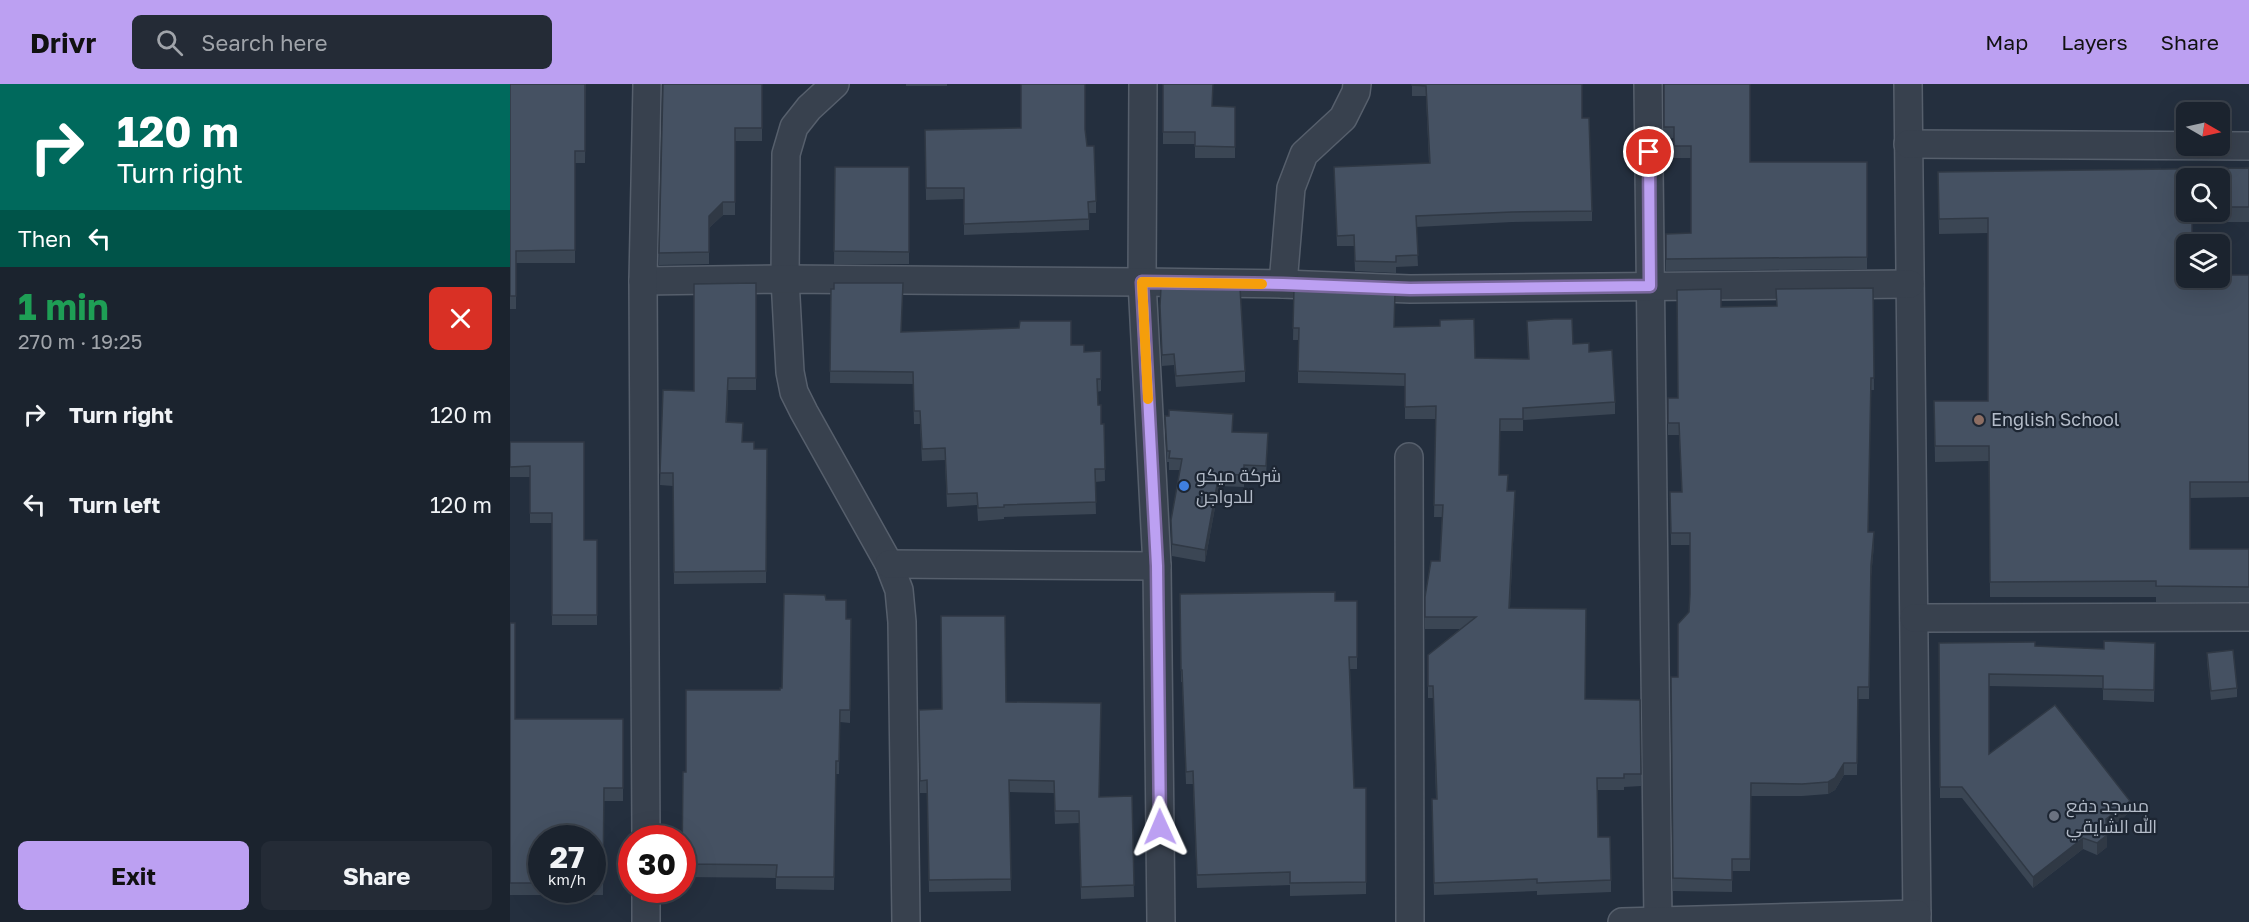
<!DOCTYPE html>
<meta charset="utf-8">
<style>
:root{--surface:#1b232e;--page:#242b36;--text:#f1f3f6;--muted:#a0a4aa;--line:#39404a;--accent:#bca0f2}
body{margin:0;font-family:"Golos Text",Cairo,sans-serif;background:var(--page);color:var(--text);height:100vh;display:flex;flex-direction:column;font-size:22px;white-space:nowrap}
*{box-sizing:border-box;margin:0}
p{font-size:20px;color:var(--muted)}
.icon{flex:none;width:33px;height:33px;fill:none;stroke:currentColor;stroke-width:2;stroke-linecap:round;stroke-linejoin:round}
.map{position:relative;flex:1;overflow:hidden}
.panel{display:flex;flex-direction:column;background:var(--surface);width:510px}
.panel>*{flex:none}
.guide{background:#00695c;color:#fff;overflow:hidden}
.needle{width:39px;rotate:99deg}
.tools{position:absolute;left:1666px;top:18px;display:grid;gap:12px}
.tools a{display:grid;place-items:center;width:54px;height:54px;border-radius:9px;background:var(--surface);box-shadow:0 6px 24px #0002,0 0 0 2px var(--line);font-size:30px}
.speed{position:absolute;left:18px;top:741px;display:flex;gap:12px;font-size:30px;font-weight:700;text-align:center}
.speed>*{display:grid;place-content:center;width:78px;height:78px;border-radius:50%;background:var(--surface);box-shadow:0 6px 24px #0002,0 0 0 2px var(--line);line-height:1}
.speed small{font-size:15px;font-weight:400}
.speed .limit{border:9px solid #d22;background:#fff;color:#111}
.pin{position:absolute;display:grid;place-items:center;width:51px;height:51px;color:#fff;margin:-26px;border:3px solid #fff;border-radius:50%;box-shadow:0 2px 6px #0007}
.me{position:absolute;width:66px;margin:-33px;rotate:359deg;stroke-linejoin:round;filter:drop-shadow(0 0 4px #0008)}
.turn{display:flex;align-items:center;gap:21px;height:126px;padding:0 18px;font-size:27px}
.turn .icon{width:78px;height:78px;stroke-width:2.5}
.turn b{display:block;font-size:42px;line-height:51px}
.then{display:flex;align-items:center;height:57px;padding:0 18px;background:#0003;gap:12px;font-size:22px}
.round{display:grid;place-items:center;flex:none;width:63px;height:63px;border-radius:9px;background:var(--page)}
.headline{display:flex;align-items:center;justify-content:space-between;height:102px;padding:0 18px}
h1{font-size:36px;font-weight:700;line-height:45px;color:#1e9e55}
.button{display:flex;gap:12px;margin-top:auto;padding:12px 18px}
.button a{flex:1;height:69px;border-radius:9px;background:var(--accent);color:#111;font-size:24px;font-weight:700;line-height:69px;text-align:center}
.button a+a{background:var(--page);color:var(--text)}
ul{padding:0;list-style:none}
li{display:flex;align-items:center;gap:18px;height:90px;padding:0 18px}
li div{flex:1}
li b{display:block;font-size:22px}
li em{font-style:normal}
header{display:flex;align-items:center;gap:36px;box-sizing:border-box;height:84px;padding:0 30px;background:var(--accent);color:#111}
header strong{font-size:28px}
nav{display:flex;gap:33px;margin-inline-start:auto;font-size:21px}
.search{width:420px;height:54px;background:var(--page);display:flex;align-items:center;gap:15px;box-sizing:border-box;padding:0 21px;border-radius:9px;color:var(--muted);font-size:22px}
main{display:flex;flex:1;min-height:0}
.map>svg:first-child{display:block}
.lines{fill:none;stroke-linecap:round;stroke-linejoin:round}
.street-casing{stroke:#565f6c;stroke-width:30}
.street{stroke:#38414e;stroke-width:27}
.wall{fill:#3b4654;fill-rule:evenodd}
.shaded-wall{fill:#303945}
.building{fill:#455162;stroke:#303945;stroke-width:1.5}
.route-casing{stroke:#7a689d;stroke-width:15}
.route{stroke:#bca0f2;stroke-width:10}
.slow{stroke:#f59e0b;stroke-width:10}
.education-dot{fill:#8d6e63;stroke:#1d2633;stroke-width:2}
.shop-dot{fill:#3f7fe0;stroke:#1d2633;stroke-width:2}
.worship-dot{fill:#6b7280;stroke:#1d2633;stroke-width:2}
.labels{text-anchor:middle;stroke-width:4.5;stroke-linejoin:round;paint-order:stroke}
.poi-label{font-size:18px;fill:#b4bcc9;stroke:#1d2633;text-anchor:start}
</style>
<header>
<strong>Drivr</strong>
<div class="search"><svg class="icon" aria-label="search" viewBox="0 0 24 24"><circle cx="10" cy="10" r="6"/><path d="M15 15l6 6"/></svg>Search here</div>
<nav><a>Map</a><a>Layers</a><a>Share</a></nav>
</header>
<main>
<section class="panel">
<div class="guide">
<div class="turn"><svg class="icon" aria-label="right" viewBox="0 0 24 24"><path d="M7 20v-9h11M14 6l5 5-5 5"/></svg><div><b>120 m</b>Turn right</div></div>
<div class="then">Then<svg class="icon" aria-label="left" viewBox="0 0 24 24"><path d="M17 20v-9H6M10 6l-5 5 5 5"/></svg></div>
</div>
<div class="headline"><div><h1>1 min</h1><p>270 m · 19:25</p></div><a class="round" style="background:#d93025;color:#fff"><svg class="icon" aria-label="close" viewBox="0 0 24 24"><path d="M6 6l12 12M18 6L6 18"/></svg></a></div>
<ul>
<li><svg class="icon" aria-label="right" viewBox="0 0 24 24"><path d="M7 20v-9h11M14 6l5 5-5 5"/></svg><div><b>Turn right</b></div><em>120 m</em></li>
<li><svg class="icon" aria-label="left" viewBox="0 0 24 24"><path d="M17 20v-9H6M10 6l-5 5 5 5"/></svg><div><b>Turn left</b></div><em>120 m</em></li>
</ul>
<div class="button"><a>Exit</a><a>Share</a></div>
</section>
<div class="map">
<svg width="1739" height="838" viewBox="0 0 1739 838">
<rect width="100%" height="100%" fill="#242f3e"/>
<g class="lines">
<g class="street-casing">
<g id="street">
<path d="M 325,0 L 299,24 L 284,43 L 276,70 L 275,195 L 280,288 L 284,308 L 294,328 L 379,480 L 389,506 L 392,538 L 396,838"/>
<path d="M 633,0 L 632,198 L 647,482 L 651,838"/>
<path d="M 1138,0 L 1148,838"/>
<path d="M 1398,0 L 1407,838"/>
<path d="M 1398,60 L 1739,62"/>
<path d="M 133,197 L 275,195 L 632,198 L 773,200 L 900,205 L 1400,200"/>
<path d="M 773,200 L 781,104 L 794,70 L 833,34 L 846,8 L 847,0"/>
<path d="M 899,373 L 900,838"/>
<path d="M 379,480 L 647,482"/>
<path d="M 1404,534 L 1739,533"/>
<path d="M 136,754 L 133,197 L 137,0"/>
<path d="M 136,806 L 136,838"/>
<path d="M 1112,838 L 1407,830"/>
</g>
</g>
<use href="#street" class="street"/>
</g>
<g class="wall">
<path d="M 0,0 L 76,0 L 75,79 L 65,79 L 65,179 L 6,179 L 6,225 L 0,225 Z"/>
<path d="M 153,0 L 252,0 L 252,57 L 225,57 L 225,131 L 213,131 L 199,144 L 199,180 L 149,181 Z"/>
<rect x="396" y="0" width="41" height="2"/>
<path d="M 653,0 L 702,22 L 725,23 L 725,74 L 685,74 L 685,60 L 653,60 Z"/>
<path d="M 902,0 L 1072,0 L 1072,34 L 1082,127 L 1082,137 L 1002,138 L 906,143 L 908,182 L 886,183 L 886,189 L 845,187 L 844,162 L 827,162 L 824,83 L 919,79 L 916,12 L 902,12 Z"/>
<path d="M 1154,0 L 1240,78 L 1357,78 L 1357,185 L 1156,187 L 1156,150 L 1181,149 L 1181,74 L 1164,74 L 1164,54 L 1154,55 Z"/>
<path d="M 511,44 L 575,45 L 577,62 L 586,117 L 586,129 L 579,129 L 579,146 L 454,151 L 454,115 L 416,116 L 415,46 Z"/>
<path d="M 325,83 L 399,83 L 399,180 L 324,180 Z"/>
<path d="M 1739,84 L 1739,138 L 1682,138 L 1677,194 L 1739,191 L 1739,413 L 1680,414 L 1680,465 L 1739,465 L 1739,518 L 1646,518 L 1646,513 L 1480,513 L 1479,377 L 1425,378 L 1424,317 L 1478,317 L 1478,149 L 1429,150 L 1428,88 ZM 1710,94 L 1710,128 L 1677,128 Z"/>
<path d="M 246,199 L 246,306 L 218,306 L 217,338 L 233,358 L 244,365 L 257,365 L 256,499 L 164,500 L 163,402 L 150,401 L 153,306 L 184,307 Z"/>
<path d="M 784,204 L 965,274 L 1018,275 L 1017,237 L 1079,268 L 1105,318 L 1105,330 L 1013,336 L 1013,347 L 990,347 L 989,391 L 997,407 L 1005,419 L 1000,524 L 1075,615 L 1130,616 L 1131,702 L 1114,703 L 1114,706 L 1087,706 L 1088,753 L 1101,796 L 1101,808 L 1027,811 L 1027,807 L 924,811 L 922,727 L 926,715 L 923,614 L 918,614 L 918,571 L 950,545 L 915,545 L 915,513 L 930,477 L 932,433 L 924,433 L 926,335 L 895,335 L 895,302 L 788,299 L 788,256 L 783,256 Z"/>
<path d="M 1363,204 L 1364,306 L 1361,306 L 1358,448 L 1364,461 L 1361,493 L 1359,615 L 1348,615 L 1347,691 L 1334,691 L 1325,706 L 1318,710 L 1292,712 L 1241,712 L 1240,787 L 1222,787 L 1222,808 L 1163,807 L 1161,593 L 1168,593 L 1179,528 L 1180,511 L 1180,461 L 1161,461 L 1160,408 L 1172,408 L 1169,351 L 1158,351 L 1158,314 L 1168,314 L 1211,223 L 1267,222 Z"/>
<path d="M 321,205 L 392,248 L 561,261 L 574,268 L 591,267 L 591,307 L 587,308 L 588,321 L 591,340 L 594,340 L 595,397 L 585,398 L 586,430 L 494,433 L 494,435 L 468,437 L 467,421 L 437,423 L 435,376 L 412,377 L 410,340 L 404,340 L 403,300 L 320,299 Z"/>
<path d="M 650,222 L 735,287 L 735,298 L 666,303 L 664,281 L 652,282 Z"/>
<path d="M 655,332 L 723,348 L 758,349 L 756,394 L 734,393 L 734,403 L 709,402 L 695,478 L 662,472 L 661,436 L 670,386 L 659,386 L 659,378 L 657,378 Z"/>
<path d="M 0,358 L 74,358 L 74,456 L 87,456 L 87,541 L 42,541 L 42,439 L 20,439 L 20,393 L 0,393 Z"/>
<path d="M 670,510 L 825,517 L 847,517 L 847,585 L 840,585 L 844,704 L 856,704 L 856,810 L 780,812 L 780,801 L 687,804 L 683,700 L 676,700 L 672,598 L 671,598 Z"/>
<path d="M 316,516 L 336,535 L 341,535 L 340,639 L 330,638 L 329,690 L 326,690 L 324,806 L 266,805 L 266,794 L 172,793 L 172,754 L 176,688 L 272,604 Z"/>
<path d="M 0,539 L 5,635 L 113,635 L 113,717 L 94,717 L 93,811 L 0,811 ZM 32,754 L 82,754 L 82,806 L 32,806 Z"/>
<path d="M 1429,559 L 1645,570 L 1644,618 L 1593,616 L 1593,604 L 1479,602 L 1479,670 L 1620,728 L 1597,746 L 1597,763 L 1587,771 L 1573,765 L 1523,804 L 1452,714 L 1430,714 Z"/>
<path d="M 1697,569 L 1727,604 L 1727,613 L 1701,616 L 1697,578 Z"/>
<path d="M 496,618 L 590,713 L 622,712 L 624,813 L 571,815 L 569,739 L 545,740 L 544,709 L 499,708 L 501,807 L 419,808 L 417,709 L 410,709 L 409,626 L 432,625 Z"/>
</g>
<g class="shaded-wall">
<path d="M 213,118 L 213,131 L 199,144 L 199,132 Z"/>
<path d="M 709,390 L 709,402 L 695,478 L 695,466 Z"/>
<path d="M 1005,407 L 1005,419 L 999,537 L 999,524 Z"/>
<path d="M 1364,448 L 1364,461 L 1361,493 L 1359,615 L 1361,481 Z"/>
<path d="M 1334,679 L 1334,691 L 1325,706 L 1318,710 L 1318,698 Z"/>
<path d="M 1620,717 L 1620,728 L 1596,747 L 1596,735 Z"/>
<path d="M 1597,751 L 1597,763 L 1587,771 L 1587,759 Z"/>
<path d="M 1573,754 L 1573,765 L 1523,804 L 1523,793 Z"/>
</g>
<g class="building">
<path d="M 0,0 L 75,0 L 75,67 L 65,67 L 65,166 L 6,167 L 6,212 L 0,212 Z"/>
<path d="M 153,0 L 252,0 L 252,44 L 225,44 L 225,118 L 213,118 L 199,132 L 199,168 L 149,169 Z"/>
<path d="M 511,0 L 575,0 L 575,45 L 577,62 L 584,62 L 586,117 L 578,118 L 579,135 L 454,140 L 454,104 L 416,104 L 415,46 L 511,44 Z"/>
<path d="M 653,0 L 703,0 L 702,22 L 725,23 L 725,63 L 685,62 L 685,48 L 653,48 Z"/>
<path d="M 902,0 L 1072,0 L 1072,34 L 1079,34 L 1082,127 L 1002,128 L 906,132 L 908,171 L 886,172 L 886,178 L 845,177 L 844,151 L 827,152 L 824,83 L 920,79 L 916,2 L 902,1 Z"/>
<path d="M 1154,0 L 1240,0 L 1240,78 L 1357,78 L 1357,173 L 1156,175 L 1156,150 L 1181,149 L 1181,62 L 1164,62 L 1164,43 L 1154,43 Z"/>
<path d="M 325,83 L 399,83 L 399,168 L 324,167 Z"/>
<path d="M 1739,84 L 1739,123 L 1710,123 L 1710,94 L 1677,94 L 1677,128 L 1682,128 L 1682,160 L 1677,160 L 1677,194 L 1710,194 L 1710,191 L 1739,191 L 1739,398 L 1680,398 L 1680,465 L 1739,465 L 1739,503 L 1646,502 L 1646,497 L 1480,498 L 1479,362 L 1425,362 L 1424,317 L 1478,317 L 1478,134 L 1429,135 L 1428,88 Z"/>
<path d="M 246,199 L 246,294 L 218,294 L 216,338 L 233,339 L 232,358 L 244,358 L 244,365 L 257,365 L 256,487 L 164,488 L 163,389 L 150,389 L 153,306 L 184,307 L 184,200 Z"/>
<path d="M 324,199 L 393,199 L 391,248 L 509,244 L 510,237 L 561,237 L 561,261 L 574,261 L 574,268 L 591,267 L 591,295 L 587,295 L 588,321 L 591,321 L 591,340 L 594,340 L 595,385 L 585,385 L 586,418 L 494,421 L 494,423 L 468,424 L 467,409 L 437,410 L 435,364 L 412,365 L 410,327 L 404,327 L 403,288 L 320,287 L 321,205 L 324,205 Z"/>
<path d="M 651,203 L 730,204 L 735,287 L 666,292 L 664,270 L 652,271 L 650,222 Z"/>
<path d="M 784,204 L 885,208 L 884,243 L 930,242 L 930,236 L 964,235 L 965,274 L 1019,275 L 1017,237 L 1044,235 L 1062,235 L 1063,260 L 1079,259 L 1079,268 L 1102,266 L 1105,318 L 1013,324 L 1013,335 L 990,335 L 989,391 L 998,391 L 997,407 L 1005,407 L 999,524 L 1076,525 L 1075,615 L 1130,616 L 1131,690 L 1114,690 L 1114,694 L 1087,694 L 1088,753 L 1100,753 L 1101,796 L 1027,799 L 1027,795 L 924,799 L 922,715 L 927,715 L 923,602 L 918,602 L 918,571 L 966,533 L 915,533 L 915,513 L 921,477 L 930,477 L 933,421 L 924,421 L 926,322 L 895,323 L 895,290 L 788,287 L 789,244 L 783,244 Z"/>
<path d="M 1363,204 L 1364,294 L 1361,294 L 1358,448 L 1364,448 L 1361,481 L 1359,603 L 1348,603 L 1347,679 L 1334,679 L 1325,694 L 1318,698 L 1292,700 L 1241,699 L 1240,775 L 1222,775 L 1222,796 L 1163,794 L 1161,593 L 1168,593 L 1168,540 L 1179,528 L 1180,510 L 1180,449 L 1161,449 L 1160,408 L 1172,408 L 1169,339 L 1158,339 L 1158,314 L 1168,314 L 1167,206 L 1211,205 L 1211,223 L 1267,222 L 1266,205 Z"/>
<path d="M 659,326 L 723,330 L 722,348 L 758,349 L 756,382 L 734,381 L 734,391 L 709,390 L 695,466 L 662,460 L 661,436 L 672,375 L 659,374 L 660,367 L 657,367 L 655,332 L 659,332 Z"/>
<path d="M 0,358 L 74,358 L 74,456 L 87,456 L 87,531 L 42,531 L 42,429 L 20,429 L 20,382 L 0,383 Z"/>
<path d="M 825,508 L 825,517 L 847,517 L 847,573 L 839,573 L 844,704 L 856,704 L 856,798 L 780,799 L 780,788 L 687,791 L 683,687 L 676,688 L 672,586 L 671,586 L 670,510 Z"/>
<path d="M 274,510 L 315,511 L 316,516 L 336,516 L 336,535 L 341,535 L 340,626 L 330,626 L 329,677 L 326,677 L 324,793 L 266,793 L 267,781 L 172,780 L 173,688 L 176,688 L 176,606 L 270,606 L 270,604 L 272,604 Z"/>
<path d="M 431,532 L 495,532 L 496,618 L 591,619 L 589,713 L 622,712 L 624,801 L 571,803 L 569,727 L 545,727 L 544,697 L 499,696 L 501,795 L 419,796 L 417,696 L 410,697 L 409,626 L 432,625 Z"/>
<path d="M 0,539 L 5,539 L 5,635 L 113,635 L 113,704 L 94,704 L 93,799 L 82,799 L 82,754 L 32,754 L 32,799 L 0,799 Z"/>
<path d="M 1594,557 L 1645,559 L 1644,606 L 1593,605 L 1593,592 L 1479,590 L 1479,670 L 1545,621 L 1620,717 L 1596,735 L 1597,751 L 1587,759 L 1573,754 L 1523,793 L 1452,703 L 1430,703 L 1429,559 L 1525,558 L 1525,562 L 1594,565 Z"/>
<path d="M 1723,566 L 1727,604 L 1701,607 L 1697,569 Z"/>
</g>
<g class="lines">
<g class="route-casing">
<path id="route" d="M 650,743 L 647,482 L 632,198 L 773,200 L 900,205 L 1140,202 L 1139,68"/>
</g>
<use href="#route" class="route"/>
<path class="slow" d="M 638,315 L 632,198 L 752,200"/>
</g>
<circle class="education-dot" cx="1469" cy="336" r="6"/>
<circle class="shop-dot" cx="674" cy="402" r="6"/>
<circle class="worship-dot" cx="1544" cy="732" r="6"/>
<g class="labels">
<g class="poi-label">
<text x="1481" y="342">English School</text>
<text x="686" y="398">شركة ميكو<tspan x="686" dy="21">للدواجن</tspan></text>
<text x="1556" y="728">مسجد دفع<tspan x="1556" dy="21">الله الشايقي</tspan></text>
</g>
</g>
</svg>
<div class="tools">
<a><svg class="needle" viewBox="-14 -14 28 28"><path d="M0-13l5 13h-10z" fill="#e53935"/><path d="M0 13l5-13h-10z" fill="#a0a4aa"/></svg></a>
<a><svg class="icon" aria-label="search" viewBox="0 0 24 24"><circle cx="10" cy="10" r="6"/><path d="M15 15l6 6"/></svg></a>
<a><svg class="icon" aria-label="layers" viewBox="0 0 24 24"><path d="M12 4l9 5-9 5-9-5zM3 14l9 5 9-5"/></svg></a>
</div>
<div class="speed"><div>27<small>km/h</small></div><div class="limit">30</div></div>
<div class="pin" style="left:1139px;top:68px;background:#d93025"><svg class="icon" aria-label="arrive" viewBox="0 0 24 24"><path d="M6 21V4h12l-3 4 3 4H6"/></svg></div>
<svg class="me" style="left:650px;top:743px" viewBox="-20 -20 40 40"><path d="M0-17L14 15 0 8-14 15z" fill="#bca0f2" stroke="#fff" stroke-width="4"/></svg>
</div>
</main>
